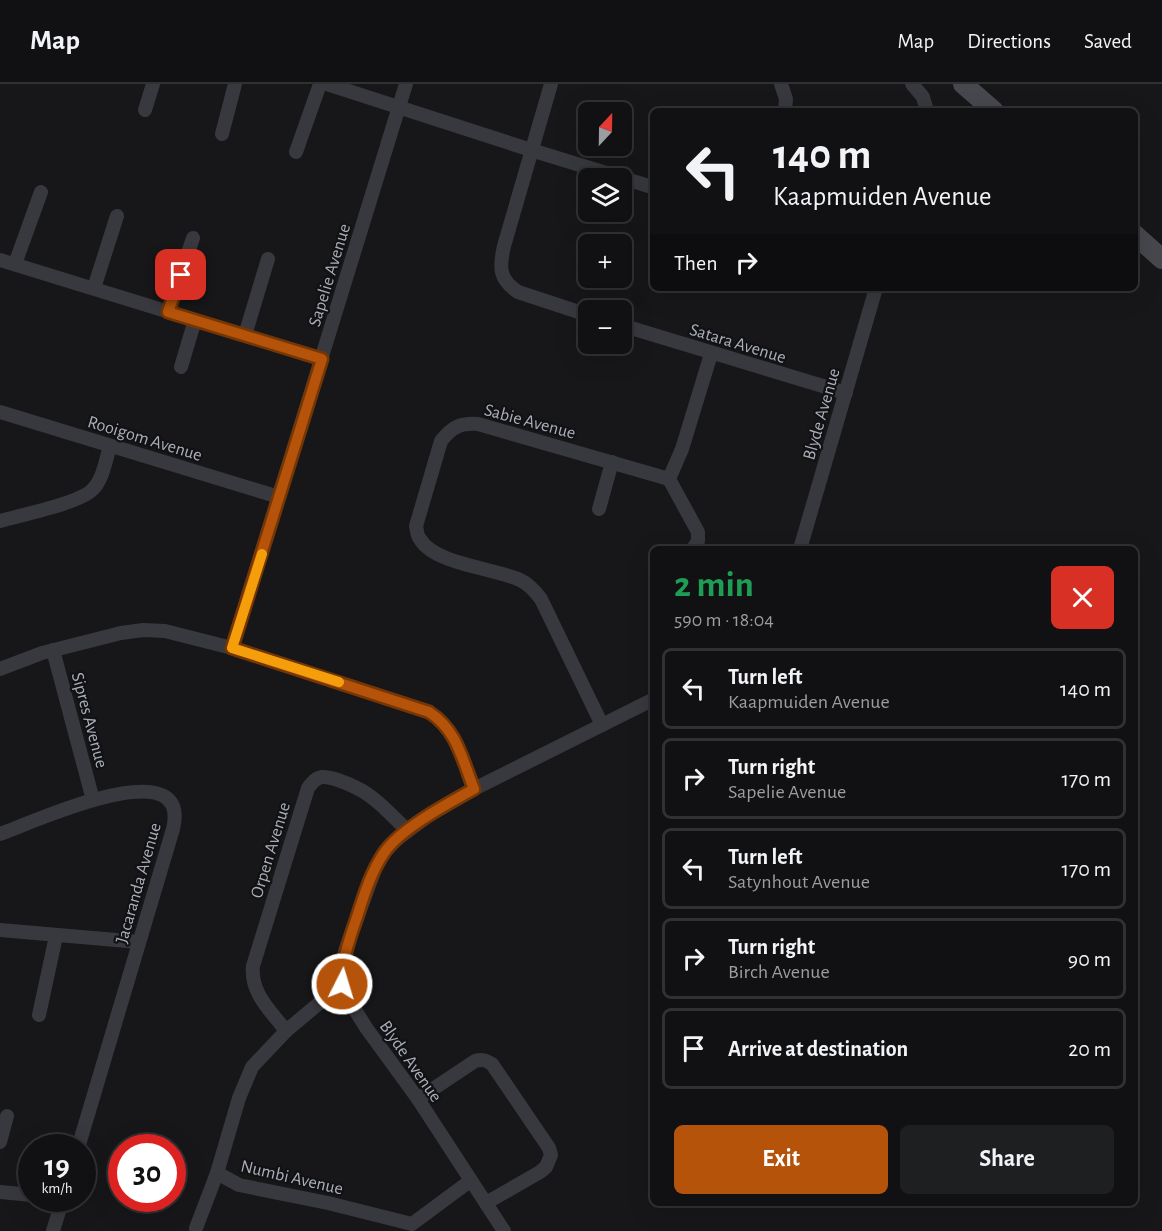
<!DOCTYPE html>
<meta charset="utf-8">
<style>
:root{--surface:#111113;--page:#1e1f21;--text:#f1f3f6;--muted:#9c9da0;--line:#303133;--accent:#b45309}
body{margin:0;font-family:"Alegreya Sans",sans-serif;background:var(--page);color:var(--text);height:100vh;display:flex;flex-direction:column;font-size:22px;white-space:nowrap}
*{box-sizing:border-box;margin:0}
p{font-size:20px;color:var(--muted)}
.icon{flex:none;width:33px;height:33px;fill:none;stroke:currentColor;stroke-width:2;stroke-linecap:round;stroke-linejoin:round}
.map{position:relative;flex:1;overflow:hidden}
.panel{position:absolute;left:650px;top:462px;width:488px;height:660px;display:flex;flex-direction:column;background:var(--surface);border-radius:9px;box-shadow:0 6px 24px #0002,0 0 0 2px var(--line)}
.panel>*{flex:none}
.guide{position:absolute;left:650px;top:24px;width:488px;height:183px;border-radius:9px;box-shadow:0 6px 24px #0002,0 0 0 2px var(--line);background:#111113;color:var(--text);overflow:hidden}
.needle{width:39px;rotate:22deg}
.fabs{position:absolute;left:578px;top:18px;display:grid;gap:12px}
.fabs a{display:grid;place-items:center;width:54px;height:54px;border-radius:9px;background:var(--surface);box-shadow:0 6px 24px #0002,0 0 0 2px var(--line);font-size:30px}
.speed{position:absolute;left:18px;top:1050px;display:flex;gap:12px;font-size:30px;font-weight:700;text-align:center}
.speed>*{display:grid;place-content:center;width:78px;height:78px;border-radius:50%;background:var(--surface);box-shadow:0 6px 24px #0002,0 0 0 2px var(--line);line-height:1}
.speed small{font-size:15px;font-weight:400}
.speed .limit{border:9px solid #d22;background:#fff;color:#111}
.pin{position:absolute;display:grid;place-items:center;width:51px;height:51px;color:#fff;margin:-26px;border-radius:12px;box-shadow:0 3px 9px #0006}
.me{position:absolute;width:66px;margin:-33px;rotate:5deg;stroke-linejoin:round;filter:drop-shadow(0 0 4px #0008)}
.turn{display:flex;align-items:center;gap:21px;height:126px;padding:0 24px;font-size:27px}
.turn .icon{width:78px;height:78px;stroke-width:2.5}
.turn b{display:block;font-size:42px;line-height:51px}
.then{display:flex;align-items:center;height:57px;padding:0 24px;background:#0003;gap:12px;font-size:22px}
.round{display:grid;place-items:center;flex:none;width:63px;height:63px;border-radius:9px;background:var(--page)}
.overview{display:flex;align-items:center;justify-content:space-between;height:102px;padding:0 24px}
h1{font-size:36px;font-weight:700;line-height:45px;color:#1e9e55}
.action{display:flex;gap:12px;margin-top:auto;padding:12px 24px}
.action a{flex:1;height:69px;border-radius:9px;background:var(--accent);color:#fff;font-size:24px;font-weight:700;line-height:69px;text-align:center}
.action a+a{background:var(--page);color:var(--text)}
ul{padding:0;list-style:none}
li{display:flex;align-items:center;gap:18px;height:81px;margin:0 12px 9px;padding:0 12px;border:3px solid var(--line);border-radius:9px}
li div{flex:1}
li b{display:block;font-size:22px}
li em{font-style:normal}
header{display:flex;align-items:center;gap:36px;box-sizing:border-box;height:84px;padding:0 30px;background:var(--surface);border-bottom:2px solid var(--line)}
header strong{font-size:28px}
nav{display:flex;gap:33px;margin-inline-start:auto;font-size:21px}
.map>svg:first-child{display:block}
.lines{fill:none;stroke-linecap:round;stroke-linejoin:round}
.minor{stroke:#38393e;stroke-width:14}
.secondary{stroke:#46484e;stroke-width:20}
.route-casing{stroke:#753606;stroke-width:15}
.route{stroke:#b45309;stroke-width:10}
.slow{stroke:#f59e0b;stroke-width:10}
.labels{text-anchor:middle;stroke-width:4.5;stroke-linejoin:round;paint-order:stroke}
.street-label{font-size:18px;fill:#a9aeb9;stroke:#121214}
</style>
<header>
<strong>Map</strong>
<nav><a>Map</a><a>Directions</a><a>Saved</a></nav>
</header>
<div class="map">
<svg width="1162" height="1147" viewBox="0 0 1162 1147">
<rect width="100%" height="100%" fill="#171719"/>
<g class="lines">
<g class="minor">
<path d="M 327,0 L 531,66 L 652,103"/>
<path d="M 551,0 L 504,162 C 499,184 499,195 518,208 L 588,231"/>
<path d="M 781,0 L 786,15 L 785,27"/>
<path d="M 912,0 L 923,13 L 927,27"/>
<path d="M 145,26 L 153,0"/>
<path d="M 222,50 L 235,0"/>
<path d="M 296,68 L 320,0"/>
<path d="M 0,176 L 322,275"/>
<path d="M 15,180 L 41,108"/>
<path d="M 94,204 L 117,132"/>
<path d="M 168,228 L 193,154"/>
<path d="M 621,241 L 846,309"/>
<path d="M 245,251 L 268,175"/>
<path d="M 181,283 L 195,236"/>
<path d="M 0,328 L 279,413"/>
<path d="M 669,395 L 682,365 L 711,270"/>
<path d="M 599,425 L 612,378"/>
<path d="M 0,437 C 20,431 81,419 93,405 C 103,395 106,375 110,362"/>
<path d="M 800,465 L 876,204"/>
<path d="M 232,564 L 406,0"/>
<path d="M 53,566 L 93,716"/>
<path d="M 0,585 L 42,569 L 121,549 L 143,546 L 165,547 L 232,564 L 429,628 C 457,646 462,675 474,705"/>
<path d="M 602,641 L 541,515 C 535,507 529,500 520,496 C 494,484 434,480 420,455 C 417,452 417,446 416,442 L 441,357 C 452,343 460,339 478,340 L 669,395 L 698,448 L 698,457 L 693,465"/>
<path d="M 0,750 C 29,740 193,663 173,745 L 78,1064"/>
<path d="M 0,846 L 139,858"/>
<path d="M 39,931 L 56,852"/>
<path d="M 286,947 C 271,927 250,909 253,882 L 308,704 C 312,699 315,694 322,693 C 334,692 361,705 370,712 C 384,722 396,736 408,747"/>
<path d="M 418,1015 L 475,977 C 482,975 485,976 492,980 L 549,1064 L 551,1071 L 546,1083 L 540,1088 L 486,1119"/>
<path d="M 0,1058 L 7,1032"/>
<path d="M 217,1089 L 239,1101 L 328,1119 L 412,1140 L 470,1097"/>
<path d="M 0,1108 L 32,1111"/>
<path d="M 196,1144 L 217,1089 L 239,1014 L 252,983 L 286,947 L 342,900"/>
<path d="M 53,1147 L 63,1114"/>
<path d="M 504,1147 L 418,1015 L 367,945 L 350,918 L 342,900 L 342,884 L 345,867 L 375,785 L 384,768 L 396,756 L 428,732 L 474,705 L 652,616"/>
</g>
<g class="secondary">
<path d="M 963,0 L 994,27"/>
<path d="M 1134,150 L 1162,175"/>
</g>
</g>
<g class="lines">
<g class="route-casing">
<path id="route" d="M 181,191 L 168,228 L 322,275 L 232,564 L 429,628 C 457,646 462,675 474,705 C 447,720 400,745 384,769 C 371,788 364,811 357,833 C 349,856 342,876 342,900"/>
</g>
<use href="#route" class="route"/>
<path class="slow" d="M 262,470 L 232,564 L 339,598"/>
</g>
<g class="labels">
<g class="street-label">
<text transform="translate(329 191) rotate(-73)" y="6">Sapelie Avenue</text>
<text transform="translate(738 259) rotate(17)" y="6">Satara Avenue</text>
<text transform="translate(821 330) rotate(-74)" y="6">Blyde Avenue</text>
<text transform="translate(530 337) rotate(15)" y="6">Sabie Avenue</text>
<text transform="translate(145 354) rotate(17)" y="6">Rooigom Avenue</text>
<text transform="translate(90 636) rotate(75)" y="6">Sipres Avenue</text>
<text transform="translate(270 766) rotate(-73)" y="6">Orpen Avenue</text>
<text transform="translate(138 799) rotate(-74)" y="6">Jacaranda Avenue</text>
<text transform="translate(411 977) rotate(55)" y="6">Blyde Avenue</text>
<text transform="translate(292 1093) rotate(13)" y="6">Numbi Avenue</text>
</g>
</g>
</svg>
<div class="fabs">
<a><svg class="needle" viewBox="-14 -14 28 28"><path d="M0-13l5 13h-10z" fill="#e53935"/><path d="M0 13l5-13h-10z" fill="#9c9da0"/></svg></a>
<a><svg class="icon" aria-label="layers" viewBox="0 0 24 24"><path d="M12 4l9 5-9 5-9-5zM3 14l9 5 9-5"/></svg></a>
<a>+</a>
<a>−</a>
</div>
<div class="speed"><div>19<small>km/h</small></div><div class="limit">30</div></div>
<div class="pin" style="left:181px;top:191px;background:#d93025"><svg class="icon" aria-label="arrive" viewBox="0 0 24 24"><path d="M6 21V4h12l-3 4 3 4H6"/></svg></div>
<svg class="me" style="left:342px;top:900px" viewBox="-20 -20 40 40"><circle r="17" fill="#b45309" stroke="#fff" stroke-width="3"/><path d="M0-11L8 9 0 5-8 9z" fill="#fff"/></svg>
<div class="guide">
<div class="turn"><svg class="icon" aria-label="left" viewBox="0 0 24 24"><path d="M17 20v-9H6M10 6l-5 5 5 5"/></svg><div><b>140 m</b>Kaapmuiden Avenue</div></div>
<div class="then">Then<svg class="icon" aria-label="right" viewBox="0 0 24 24"><path d="M7 20v-9h11M14 6l5 5-5 5"/></svg></div>
</div>
<section class="panel">
<div class="overview"><div><h1>2 min</h1><p>590 m · 18:04</p></div><a class="round" style="background:#d93025;color:#fff"><svg class="icon" aria-label="close" viewBox="0 0 24 24"><path d="M6 6l12 12M18 6L6 18"/></svg></a></div>
<ul>
<li><svg class="icon" aria-label="left" viewBox="0 0 24 24"><path d="M17 20v-9H6M10 6l-5 5 5 5"/></svg><div><b>Turn left</b><p>Kaapmuiden Avenue</p></div><em>140 m</em></li>
<li><svg class="icon" aria-label="right" viewBox="0 0 24 24"><path d="M7 20v-9h11M14 6l5 5-5 5"/></svg><div><b>Turn right</b><p>Sapelie Avenue</p></div><em>170 m</em></li>
<li><svg class="icon" aria-label="left" viewBox="0 0 24 24"><path d="M17 20v-9H6M10 6l-5 5 5 5"/></svg><div><b>Turn left</b><p>Satynhout Avenue</p></div><em>170 m</em></li>
<li><svg class="icon" aria-label="right" viewBox="0 0 24 24"><path d="M7 20v-9h11M14 6l5 5-5 5"/></svg><div><b>Turn right</b><p>Birch Avenue</p></div><em>90 m</em></li>
<li><svg class="icon" aria-label="arrive" viewBox="0 0 24 24"><path d="M6 21V4h12l-3 4 3 4H6"/></svg><div><b>Arrive at destination</b></div><em>20 m</em></li>
</ul>
<div class="action"><a>Exit</a><a>Share</a></div>
</section>
</div>
